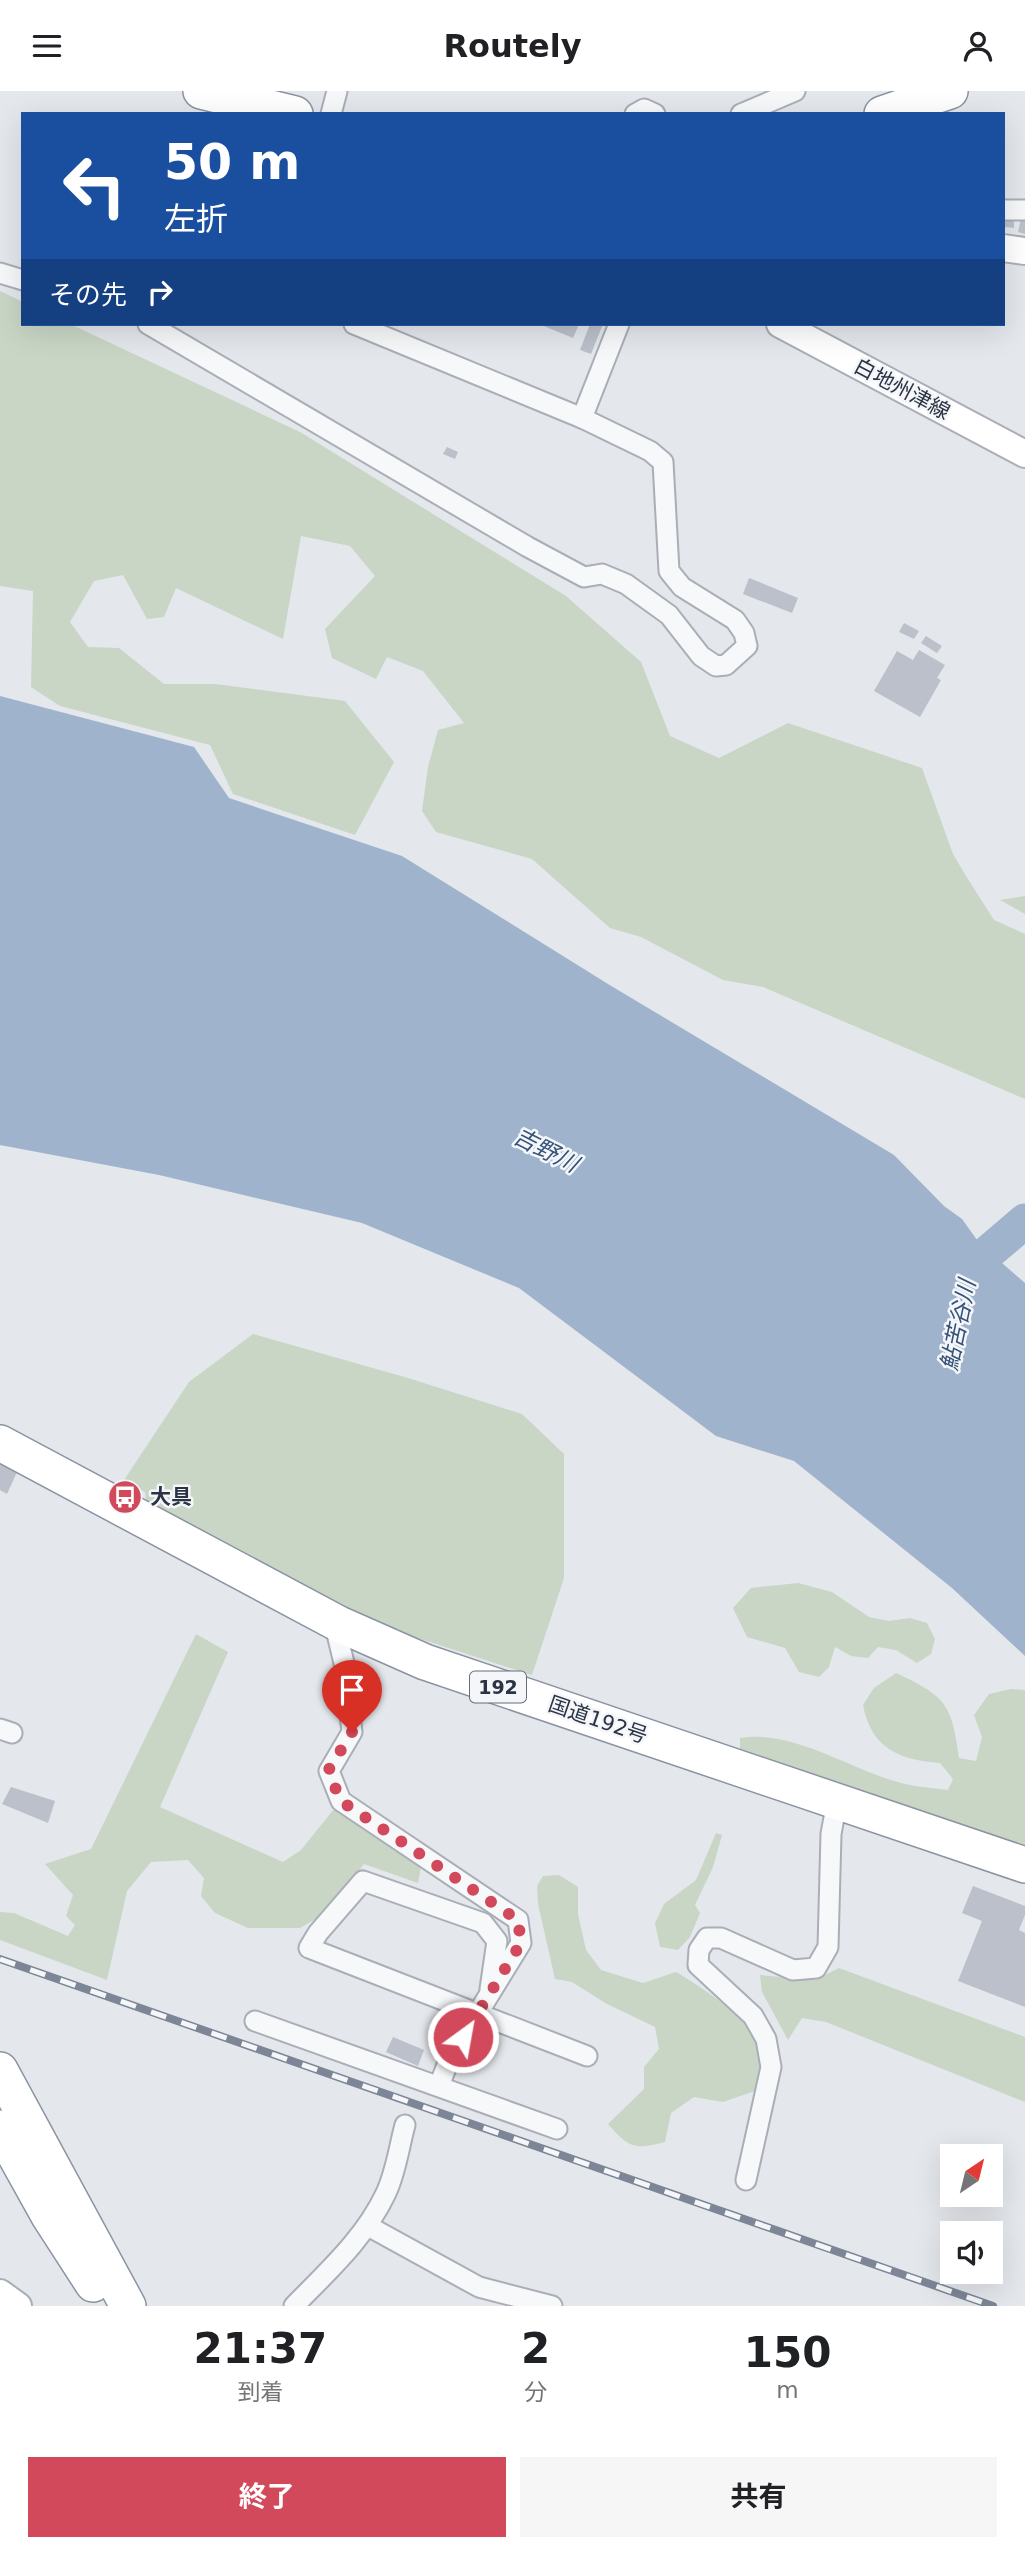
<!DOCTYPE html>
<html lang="ja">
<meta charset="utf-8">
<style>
:root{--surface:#fff;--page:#f6f6f6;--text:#202124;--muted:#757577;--accent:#d1495b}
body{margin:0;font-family:"DejaVu Sans","Noto Sans JP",sans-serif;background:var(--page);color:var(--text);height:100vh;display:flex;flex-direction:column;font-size:26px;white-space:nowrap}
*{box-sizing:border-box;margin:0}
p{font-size:23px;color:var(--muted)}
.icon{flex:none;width:38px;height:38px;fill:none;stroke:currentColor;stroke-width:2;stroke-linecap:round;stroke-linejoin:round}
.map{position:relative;height:2215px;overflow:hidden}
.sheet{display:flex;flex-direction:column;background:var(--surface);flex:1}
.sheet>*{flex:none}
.hud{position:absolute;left:21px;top:21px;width:984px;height:214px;border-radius:0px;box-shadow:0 7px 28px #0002;background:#1a4fa0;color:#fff;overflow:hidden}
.needle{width:46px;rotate:35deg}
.tools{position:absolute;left:940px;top:2053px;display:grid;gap:14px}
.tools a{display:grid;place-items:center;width:63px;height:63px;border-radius:0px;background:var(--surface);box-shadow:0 7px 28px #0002;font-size:35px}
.pin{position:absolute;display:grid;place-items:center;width:60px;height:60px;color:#fff;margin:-72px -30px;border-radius:50% 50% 50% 0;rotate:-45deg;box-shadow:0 0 7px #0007}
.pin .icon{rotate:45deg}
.me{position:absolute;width:77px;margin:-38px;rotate:32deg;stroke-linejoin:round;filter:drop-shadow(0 0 5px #0008)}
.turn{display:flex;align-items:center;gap:24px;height:147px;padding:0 28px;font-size:32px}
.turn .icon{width:91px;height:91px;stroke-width:2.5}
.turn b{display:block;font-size:49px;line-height:60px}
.then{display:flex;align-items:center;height:66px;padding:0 28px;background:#0003;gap:14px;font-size:26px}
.eta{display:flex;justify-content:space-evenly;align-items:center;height:119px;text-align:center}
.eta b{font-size:42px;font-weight:700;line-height:49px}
.primary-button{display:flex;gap:14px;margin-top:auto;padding:14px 28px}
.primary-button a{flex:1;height:80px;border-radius:0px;background:var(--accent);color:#fff;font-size:28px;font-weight:700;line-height:80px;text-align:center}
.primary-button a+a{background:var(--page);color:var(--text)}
header{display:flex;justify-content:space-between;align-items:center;height:91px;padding:0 28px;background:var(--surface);font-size:32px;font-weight:700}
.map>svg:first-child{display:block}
.green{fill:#c9d6c5}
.water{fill:#9fb4cc}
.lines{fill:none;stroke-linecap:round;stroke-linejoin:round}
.river{stroke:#9fb4cc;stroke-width:35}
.building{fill:#bbc0ca}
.street-casing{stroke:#a9aeb7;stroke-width:23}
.secondary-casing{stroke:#a9aeb7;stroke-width:30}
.highway-casing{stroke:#8b94a3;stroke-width:38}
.street{stroke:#f7f8fa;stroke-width:19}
.secondary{stroke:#fff;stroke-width:26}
.highway{stroke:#fff;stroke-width:35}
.rail-casing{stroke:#7d8696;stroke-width:8}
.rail{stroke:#f4f6f9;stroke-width:5;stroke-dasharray:16;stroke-linecap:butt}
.route{stroke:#d1495b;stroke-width:12;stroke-dasharray:0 21.6}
.labels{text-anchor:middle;stroke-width:5;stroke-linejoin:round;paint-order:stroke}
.shield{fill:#f4f6f9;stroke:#676e7b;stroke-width:2}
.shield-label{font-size:19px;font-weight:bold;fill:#2b3445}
.street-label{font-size:21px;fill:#2b3445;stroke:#f4f6f9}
.poi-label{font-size:21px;font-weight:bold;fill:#2b3445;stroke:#f4f6f9;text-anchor:start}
.water-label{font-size:23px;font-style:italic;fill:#34527a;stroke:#f4f6f9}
</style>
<header><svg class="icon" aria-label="menu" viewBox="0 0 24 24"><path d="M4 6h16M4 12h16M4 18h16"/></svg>Routely<svg class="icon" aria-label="person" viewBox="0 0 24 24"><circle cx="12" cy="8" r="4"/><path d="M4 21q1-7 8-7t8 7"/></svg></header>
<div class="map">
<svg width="1025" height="2215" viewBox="0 0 1025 2215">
<rect width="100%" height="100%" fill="#e4e7ec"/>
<g class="green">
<path d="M 0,200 L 23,211 L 23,233 L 70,233 L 300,341 L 566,505 L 641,571 L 670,645 L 719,667 L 788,632 L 922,677 L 953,763 L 966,785 L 994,829 L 1025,843 L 1025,1008 L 763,896 L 723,889 L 641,846 L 610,837 L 532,768 L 436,741 L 422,720 L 428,676 L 438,639 L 464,632 L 423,580 L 387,566 L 376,588 L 332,567 L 325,538 L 375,485 L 350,455 L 301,445 L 283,548 L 176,497 L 164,526 L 147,528 L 123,484 L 94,490 L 70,531 L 88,556 L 119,557 L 164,593 L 215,593 L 345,610 L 394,671 L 355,744 L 233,703 L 210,654 L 60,615 L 31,596 L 33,500 L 0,495 Z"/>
<path d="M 1025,805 L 1025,823 L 1000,809 Z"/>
<path d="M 253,1243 L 408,1287 L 522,1323 L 564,1363 L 564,1487 L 532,1584 L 362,1529 L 146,1410 L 145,1401 L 124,1389 L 189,1291 Z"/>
<path d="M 798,1492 L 832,1501 L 869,1526 L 889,1530 L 910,1527 L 927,1532 L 935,1548 L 931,1563 L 917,1572 L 896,1559 L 878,1556 L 868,1567 L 851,1565 L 835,1556 L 829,1576 L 819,1586 L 799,1581 L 785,1557 L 747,1546 L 733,1517 L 751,1497 Z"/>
<path d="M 196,1543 L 228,1561 L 160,1716 L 283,1771 L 301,1759 L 334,1718 L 421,1776 L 418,1792 L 364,1773 L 324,1823 L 300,1837 L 248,1837 L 215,1822 L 201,1805 L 204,1787 L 188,1769 L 151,1771 L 127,1800 L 107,1889 L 0,1849 L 0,1821 L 14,1822 L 68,1845 L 75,1834 L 66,1825 L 73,1804 L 45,1773 L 91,1758 Z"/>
<path d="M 896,1582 C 945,1605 952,1612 959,1667 L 976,1670 L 982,1646 L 974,1624 L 989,1603 L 1011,1598 L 1025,1599 L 1025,1757 L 740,1659 L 740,1647 C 794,1638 854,1681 905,1693 C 919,1696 934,1697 948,1699 L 953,1688 L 940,1672 C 899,1669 871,1657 863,1614 L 874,1597 Z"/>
<path d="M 716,1742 L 722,1744 L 713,1776 L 695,1814 L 700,1822 L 690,1846 L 678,1859 L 660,1856 L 655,1832 L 664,1813 L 696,1789 Z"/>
<path d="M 559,1784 L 578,1796 L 578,1823 L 586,1859 L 601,1879 L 643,1892 L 676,1881 C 691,1889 741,1923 749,1937 C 759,1954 765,1980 758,1999 L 723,2011 L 694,2006 L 671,2022 L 665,2051 C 634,2059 629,2057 608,2033 L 644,1998 L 644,1976 L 659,1958 L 655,1936 L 607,1913 L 572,1891 L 555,1888 L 538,1813 L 537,1795 L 543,1785 Z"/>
<path d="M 839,1877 L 1025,1946 L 1025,2011 L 826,1931 L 802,1927 L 788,1949 L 762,1901 L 760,1884 L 815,1889 Z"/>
</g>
<path class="water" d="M 0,605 L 194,656 L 229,707 L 402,765 L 608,893 L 894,1064 L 944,1115 L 962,1128 L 980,1153 L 1025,1192 L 1025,1565 L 952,1497 L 794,1370 L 716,1345 L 519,1197 L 362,1132 L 159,1084 L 0,1054 Z"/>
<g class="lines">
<path class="river" d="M 966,1199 L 971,1176 L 1025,1130"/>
</g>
<g class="building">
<path d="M 1005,127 L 1014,127 L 1014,137 L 1005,136 Z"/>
<path d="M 1021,128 L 1025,129 L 1025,143 L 1018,141 Z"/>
<path d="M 539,233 L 579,233 L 573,247 Z"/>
<path d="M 590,233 L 603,233 L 591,263 L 580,259 Z"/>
<path d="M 447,356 L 458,361 L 455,368 L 443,363 Z"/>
<path d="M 749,487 L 798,507 L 792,522 L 743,503 Z"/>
<path d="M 904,532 L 919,540 L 914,548 L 899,541 Z"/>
<path d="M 926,545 L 942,555 L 937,562 L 921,552 Z"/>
<path d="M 919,559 L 945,574 L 937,587 L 941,589 L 920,626 L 874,600 L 897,560 L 913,569 Z"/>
<path d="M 0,1369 L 18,1379 L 7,1403 L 0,1399 Z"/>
<path d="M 11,1696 L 55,1710 L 48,1732 L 2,1713 Z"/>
<path d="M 973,1795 L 1025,1815 L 1025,1824 L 1019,1839 L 1025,1842 L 1025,1916 L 958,1890 L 982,1830 L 962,1822 Z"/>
<path d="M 393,1946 L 424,1959 L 418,1975 L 386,1961 Z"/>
</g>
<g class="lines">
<g class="street-casing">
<g id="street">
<path d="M 331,23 L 337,0"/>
<path d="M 635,23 L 644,18 L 655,23"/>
<path d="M 741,23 L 795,0"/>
<path d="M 1003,119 L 1025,119"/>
<path d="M 0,182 L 23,189"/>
<path d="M 148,233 L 528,456 L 584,486 L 602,483 L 626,493 L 669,524 L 701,565 L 716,575 L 726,574 L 747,555 L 744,542 L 735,529 L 682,496 L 669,480 L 663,371 L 650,360 L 582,327 L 619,233"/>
<path d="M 354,233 L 582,327"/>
<path d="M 339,1533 L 337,1543 L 344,1572 L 352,1641 L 329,1680 L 341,1710 L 518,1829 L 521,1852 L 449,1969 L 439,1995"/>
<path d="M 0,1638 L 12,1642"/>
<path d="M 490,1898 L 497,1850 L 483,1832 L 363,1790 L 318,1842 L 309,1857 L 587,1965"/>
<path d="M 255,1930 L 557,2038"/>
<path d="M 746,2089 L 771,1976 L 766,1948 L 753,1925 L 698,1874 L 699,1859 L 707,1847 L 721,1847 L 793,1879 L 816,1877 L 828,1856 L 831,1743 L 837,1710"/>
<path d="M 368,2135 L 479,2196 L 552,2215"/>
<path d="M 294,2215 C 328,2180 365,2147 386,2102 C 396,2081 399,2056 405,2034"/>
</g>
</g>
<g class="secondary-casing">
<g id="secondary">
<path d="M 1003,157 L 1025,160"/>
<path d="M 780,233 L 1025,363"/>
<path d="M 0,2202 L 18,2215"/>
</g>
</g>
<g class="highway-casing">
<g id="highway">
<path d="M 201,0 L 295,23"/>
<path d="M 882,23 L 950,0"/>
<path d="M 0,1352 L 339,1533 L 425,1571 L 1025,1774"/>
<path d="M 0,1979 L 128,2215"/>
<path d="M 0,2037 L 49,2125 L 93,2193"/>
</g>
</g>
<use href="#street" class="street"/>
<use href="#secondary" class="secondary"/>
<use href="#highway" class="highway"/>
<g class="rail-casing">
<path id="rail" d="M 0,1868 L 993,2215"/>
</g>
<use href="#rail" class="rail"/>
</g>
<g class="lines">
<path class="route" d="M 352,1641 L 328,1680 L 341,1710 L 518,1829 L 521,1852 L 463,1946"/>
</g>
<defs>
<g id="bus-disc" transform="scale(1.75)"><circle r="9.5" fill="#d1495b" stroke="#f4f6f9"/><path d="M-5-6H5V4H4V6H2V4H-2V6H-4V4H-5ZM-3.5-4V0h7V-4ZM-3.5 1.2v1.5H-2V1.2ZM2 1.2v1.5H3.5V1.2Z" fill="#fff"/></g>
</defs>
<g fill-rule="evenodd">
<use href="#bus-disc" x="125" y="1406"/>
</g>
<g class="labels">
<rect class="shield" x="470" y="1580.5" width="56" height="31" rx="5"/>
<g class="shield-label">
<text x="498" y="1603">192</text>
</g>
<g class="street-label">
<text transform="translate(902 298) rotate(28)" y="7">白地州津線</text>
<text transform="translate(598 1629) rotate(19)" y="7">国道192号</text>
</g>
<g class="poi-label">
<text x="150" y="1413">大具</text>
</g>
<g class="water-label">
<text transform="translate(546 1059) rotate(27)" y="8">吉野川</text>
<text transform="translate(958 1234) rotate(-78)" y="8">鮎苦谷川</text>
</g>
</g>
</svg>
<div class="tools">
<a><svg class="needle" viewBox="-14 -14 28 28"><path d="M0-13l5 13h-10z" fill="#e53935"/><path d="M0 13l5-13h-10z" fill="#757577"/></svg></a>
<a><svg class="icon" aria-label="sound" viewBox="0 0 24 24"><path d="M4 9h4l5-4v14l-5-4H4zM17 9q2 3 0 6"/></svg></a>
</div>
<div class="pin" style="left:352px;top:1641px;background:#d93025"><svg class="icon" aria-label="arrive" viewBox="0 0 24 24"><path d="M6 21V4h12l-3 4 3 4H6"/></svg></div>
<svg class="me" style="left:463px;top:1946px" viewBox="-20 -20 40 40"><circle r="17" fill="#d1495b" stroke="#fff" stroke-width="3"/><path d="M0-11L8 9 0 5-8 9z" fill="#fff"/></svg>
<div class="hud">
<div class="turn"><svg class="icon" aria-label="left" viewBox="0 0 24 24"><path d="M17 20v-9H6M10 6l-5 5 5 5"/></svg><div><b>50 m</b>左折</div></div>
<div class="then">その先<svg class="icon" aria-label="right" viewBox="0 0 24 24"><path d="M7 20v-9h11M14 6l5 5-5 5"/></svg></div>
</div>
</div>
<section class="sheet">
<div class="eta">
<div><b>21:37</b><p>到着</p></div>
<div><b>2</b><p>分</p></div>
<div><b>150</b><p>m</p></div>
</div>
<div class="primary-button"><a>終了</a><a>共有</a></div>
</section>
